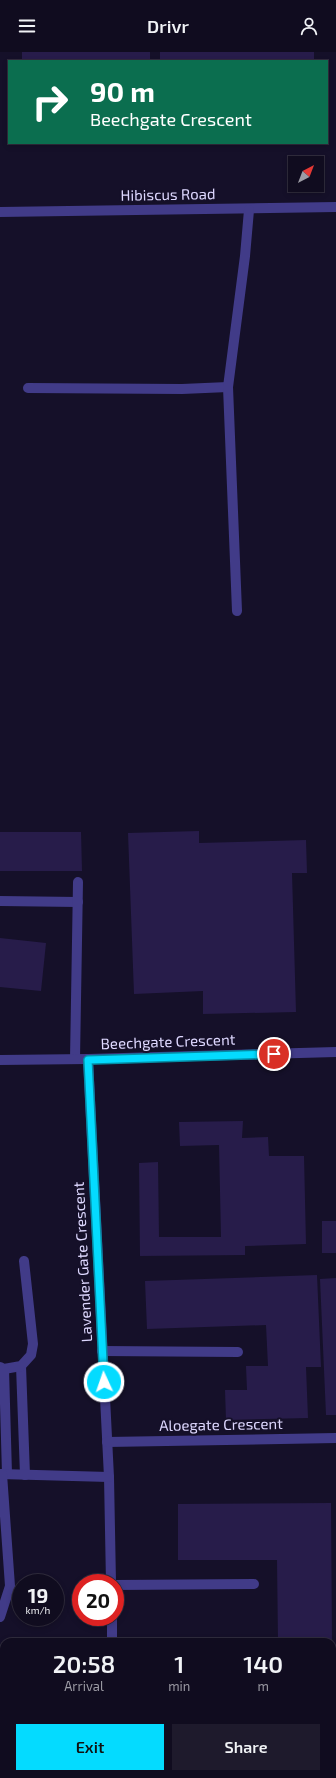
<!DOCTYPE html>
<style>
:root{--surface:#100c1f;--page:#1e1a2c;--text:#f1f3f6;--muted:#9c9ba4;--line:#302c3d;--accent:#04dbff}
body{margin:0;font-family:"Exo 2",sans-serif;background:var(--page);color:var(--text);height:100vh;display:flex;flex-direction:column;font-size:15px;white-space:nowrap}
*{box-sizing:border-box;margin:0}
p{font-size:13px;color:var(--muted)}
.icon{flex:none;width:22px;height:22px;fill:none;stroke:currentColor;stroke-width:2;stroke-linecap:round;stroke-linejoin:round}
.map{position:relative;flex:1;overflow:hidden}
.details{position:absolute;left:0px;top:1586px;width:336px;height:140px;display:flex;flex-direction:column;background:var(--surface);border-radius:12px 12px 0 0;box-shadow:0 2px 6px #0003,0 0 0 1px var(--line)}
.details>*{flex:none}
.guide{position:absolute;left:8px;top:8px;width:320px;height:84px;border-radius:0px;box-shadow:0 2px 6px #0003,0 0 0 1px var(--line);background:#0b6e4f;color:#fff;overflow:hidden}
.needle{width:26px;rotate:42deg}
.tools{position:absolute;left:288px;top:104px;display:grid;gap:8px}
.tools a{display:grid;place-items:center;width:36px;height:36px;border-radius:0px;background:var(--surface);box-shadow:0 2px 6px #0003,0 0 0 1px var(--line);font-size:20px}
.speed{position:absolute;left:12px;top:1522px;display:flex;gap:8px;font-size:20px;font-weight:700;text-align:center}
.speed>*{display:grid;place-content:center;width:52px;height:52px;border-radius:50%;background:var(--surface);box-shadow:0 2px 6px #0003,0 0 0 1px var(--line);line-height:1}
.speed small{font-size:10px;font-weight:400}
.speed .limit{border:6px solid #d22;background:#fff;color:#111}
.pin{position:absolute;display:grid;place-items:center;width:34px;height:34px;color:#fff;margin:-17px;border:2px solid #fff;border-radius:50%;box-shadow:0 1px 4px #0007}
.me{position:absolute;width:44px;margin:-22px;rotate:357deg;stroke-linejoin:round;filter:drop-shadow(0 0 3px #0008)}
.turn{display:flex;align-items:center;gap:14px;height:84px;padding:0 16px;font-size:18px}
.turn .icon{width:52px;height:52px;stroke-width:2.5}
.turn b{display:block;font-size:28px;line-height:34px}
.eta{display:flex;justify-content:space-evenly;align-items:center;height:68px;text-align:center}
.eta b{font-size:24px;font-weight:600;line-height:28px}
.primary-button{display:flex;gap:8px;margin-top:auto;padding:8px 16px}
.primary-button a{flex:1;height:46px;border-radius:0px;background:var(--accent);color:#111;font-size:16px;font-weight:600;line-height:46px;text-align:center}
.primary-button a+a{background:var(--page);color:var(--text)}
header{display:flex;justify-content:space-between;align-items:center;height:52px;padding:0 16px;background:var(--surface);font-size:18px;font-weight:600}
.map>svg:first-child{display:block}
.building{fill:#271c4a}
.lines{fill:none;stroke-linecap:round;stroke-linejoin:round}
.lane{stroke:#413b88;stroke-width:10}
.route-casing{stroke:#038ea6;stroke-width:10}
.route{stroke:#04dbff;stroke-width:7}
.labels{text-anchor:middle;stroke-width:4;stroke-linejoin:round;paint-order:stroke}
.street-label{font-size:15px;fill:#ded8ff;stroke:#151029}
</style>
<header><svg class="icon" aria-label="menu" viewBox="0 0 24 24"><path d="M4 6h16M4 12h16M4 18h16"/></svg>Drivr<svg class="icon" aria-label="person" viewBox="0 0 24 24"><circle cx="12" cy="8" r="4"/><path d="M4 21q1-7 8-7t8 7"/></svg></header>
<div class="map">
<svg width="336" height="1726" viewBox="0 0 336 1726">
<rect width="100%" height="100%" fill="#151029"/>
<g class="building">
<rect x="22" y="0" width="128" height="9"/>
<rect x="160" y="0" width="154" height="9"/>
<path d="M 199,779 L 199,791 L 306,788 L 307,821 L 292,821 L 296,960 L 203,962 L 203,939 L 134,942 L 128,781 Z"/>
<path d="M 0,780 L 81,780 L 82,819 L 0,819 Z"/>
<path d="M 0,886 L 46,891 L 41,939 L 0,935 Z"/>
<path d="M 243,1069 L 242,1086 L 268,1085 L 269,1104 L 304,1104 L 306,1192 L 245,1194 L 245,1203 L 140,1204 L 139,1111 L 158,1110 L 159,1185 L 221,1185 L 219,1093 L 180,1094 L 179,1070 Z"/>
<rect x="322" y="1169" width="14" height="32"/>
<path d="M 317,1223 L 321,1315 L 306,1315 L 308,1366 L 226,1368 L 225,1338 L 247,1338 L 246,1314 L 268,1314 L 266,1273 L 147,1277 L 145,1229 Z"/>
<path d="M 336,1226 L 336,1363 L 326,1363 L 320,1227 Z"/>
<path d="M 331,1451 L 332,1590 L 278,1590 L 277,1508 L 178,1508 L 178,1452 Z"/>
<path d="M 332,1671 L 336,1671 L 336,1726 L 155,1726 L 155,1722 L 332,1722 Z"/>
</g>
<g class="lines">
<g class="lane">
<path d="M 0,160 L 336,155"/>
<path d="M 28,336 L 182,337 L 228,335"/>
<path d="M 237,559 L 228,335 L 245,204 L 249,158"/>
<path d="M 0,849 L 78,850"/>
<path d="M 75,1007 L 78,830"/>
<path d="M 88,1007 L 109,1425 L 111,1531"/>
<path d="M 0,1008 L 88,1007 L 336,1000"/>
<path d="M 102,1299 L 238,1300"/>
<path d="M 21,1314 L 25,1423"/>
<path d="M 0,1315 L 4,1317 L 21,1314 L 31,1303 L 33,1292 L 24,1209"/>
<path d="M 4,1317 L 7,1422"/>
<path d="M 107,1390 L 336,1386"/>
<path d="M 0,1422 L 109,1425"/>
<path d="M 115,1533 L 254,1532"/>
<path d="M 0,1565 L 10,1534 L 2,1422"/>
<path d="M 112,1565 L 112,1590"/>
<path d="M 115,1722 L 115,1726"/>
</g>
</g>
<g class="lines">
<g class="route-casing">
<path id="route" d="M 104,1330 L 88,1008 L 274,1002"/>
</g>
<use href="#route" class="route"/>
</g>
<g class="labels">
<g class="street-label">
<text transform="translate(168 143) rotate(-1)" y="5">Hibiscus Road</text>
<text transform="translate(168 990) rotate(-2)" y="5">Beechgate Crescent</text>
<text transform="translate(83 1210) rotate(-93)" y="5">Lavender Gate Crescent</text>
<text transform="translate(221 1373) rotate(-1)" y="5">Aloegate Crescent</text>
</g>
</g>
</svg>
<div class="tools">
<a><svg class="needle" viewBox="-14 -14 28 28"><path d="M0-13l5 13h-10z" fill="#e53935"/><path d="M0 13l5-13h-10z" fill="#9c9ba4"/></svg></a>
</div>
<div class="speed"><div>19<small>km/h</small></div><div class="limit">20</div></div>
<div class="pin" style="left:274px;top:1002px;background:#d93025"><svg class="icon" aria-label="arrive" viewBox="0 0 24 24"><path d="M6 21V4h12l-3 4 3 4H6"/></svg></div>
<svg class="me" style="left:104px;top:1330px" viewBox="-20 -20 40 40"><circle r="17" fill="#04dbff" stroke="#fff" stroke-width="3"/><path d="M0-11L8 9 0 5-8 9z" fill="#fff"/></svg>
<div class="guide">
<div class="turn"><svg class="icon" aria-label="right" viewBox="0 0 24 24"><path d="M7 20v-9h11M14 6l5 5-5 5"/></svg><div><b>90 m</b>Beechgate Crescent</div></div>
</div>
<section class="details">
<div class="eta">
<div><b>20:58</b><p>Arrival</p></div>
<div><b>1</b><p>min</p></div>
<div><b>140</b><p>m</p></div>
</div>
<div class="primary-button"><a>Exit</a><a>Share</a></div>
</section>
</div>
